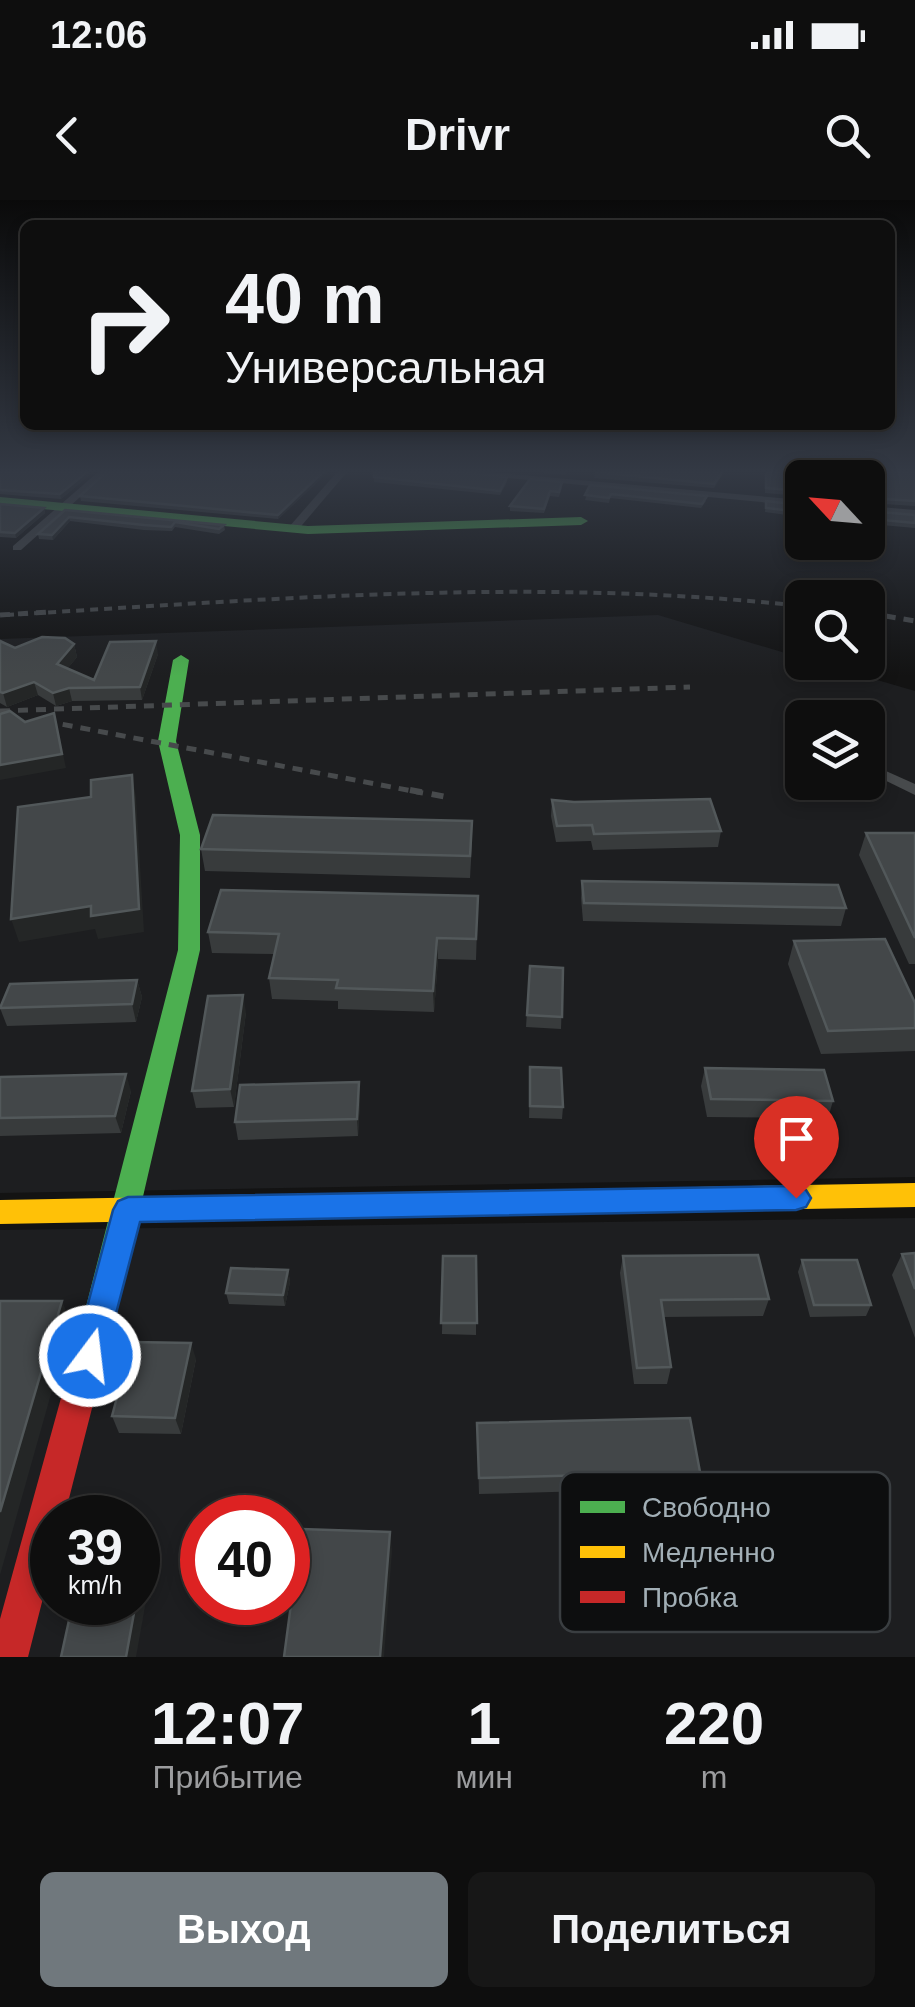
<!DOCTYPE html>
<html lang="ru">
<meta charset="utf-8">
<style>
:root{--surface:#0e0e0e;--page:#171717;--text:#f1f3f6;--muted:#9b9c9e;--line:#2e2e2e;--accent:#70787d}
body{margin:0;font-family:Helvetica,sans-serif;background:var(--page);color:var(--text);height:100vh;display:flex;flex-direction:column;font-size:38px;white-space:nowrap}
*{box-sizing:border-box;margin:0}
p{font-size:32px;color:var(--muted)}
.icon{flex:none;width:55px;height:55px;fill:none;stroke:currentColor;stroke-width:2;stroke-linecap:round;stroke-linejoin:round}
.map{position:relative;height:1457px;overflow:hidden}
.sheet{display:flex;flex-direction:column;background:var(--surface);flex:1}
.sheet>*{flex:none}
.hud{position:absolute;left:20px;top:20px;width:875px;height:210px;border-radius:15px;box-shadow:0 5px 15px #0003,0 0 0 2px var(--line);background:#0e0e0e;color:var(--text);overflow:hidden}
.needle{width:65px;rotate:296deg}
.buttons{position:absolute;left:785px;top:260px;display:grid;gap:20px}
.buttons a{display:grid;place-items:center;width:100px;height:100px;border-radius:15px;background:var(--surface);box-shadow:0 5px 15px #0003,0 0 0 2px var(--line);font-size:50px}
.speed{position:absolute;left:30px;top:1295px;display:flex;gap:20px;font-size:50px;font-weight:700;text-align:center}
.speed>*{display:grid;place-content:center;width:130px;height:130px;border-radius:50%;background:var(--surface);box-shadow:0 5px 15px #0003,0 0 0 2px var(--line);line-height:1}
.speed small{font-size:25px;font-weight:400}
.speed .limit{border:15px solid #d22;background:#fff;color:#111}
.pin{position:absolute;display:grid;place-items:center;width:85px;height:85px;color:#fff;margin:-102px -42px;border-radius:50% 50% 50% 0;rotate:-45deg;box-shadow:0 0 10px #0007}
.pin .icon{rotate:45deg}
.me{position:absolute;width:110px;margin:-55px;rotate:15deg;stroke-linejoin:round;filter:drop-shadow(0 0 8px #0008)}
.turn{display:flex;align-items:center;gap:35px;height:210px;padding:0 40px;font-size:45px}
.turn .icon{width:130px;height:130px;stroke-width:2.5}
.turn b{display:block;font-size:70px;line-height:85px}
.eta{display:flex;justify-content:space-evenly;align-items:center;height:170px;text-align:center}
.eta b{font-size:60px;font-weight:600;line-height:70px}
.action{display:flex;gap:20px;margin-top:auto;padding:20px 40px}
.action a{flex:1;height:115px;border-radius:15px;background:var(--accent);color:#fff;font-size:40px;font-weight:600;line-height:115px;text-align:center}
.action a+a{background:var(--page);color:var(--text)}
.status{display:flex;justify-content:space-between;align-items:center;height:70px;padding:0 50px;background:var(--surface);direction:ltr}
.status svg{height:28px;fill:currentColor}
header{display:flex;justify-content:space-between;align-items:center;height:130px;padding:0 40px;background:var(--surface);font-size:45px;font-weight:600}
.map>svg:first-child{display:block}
.built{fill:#1d1e20;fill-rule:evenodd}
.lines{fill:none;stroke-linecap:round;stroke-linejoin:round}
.street{fill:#474a4c;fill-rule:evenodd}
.fast{fill:#4caf50;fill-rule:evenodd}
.slow{fill:#ffc107;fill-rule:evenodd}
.jam{fill:#c62828;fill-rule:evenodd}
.rail-far2{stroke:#474a4c;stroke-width:4;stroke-dasharray:8 6;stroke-linecap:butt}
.rail-far1{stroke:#474a4c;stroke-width:5;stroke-dasharray:10 8;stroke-linecap:butt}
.rail{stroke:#474a4c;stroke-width:6;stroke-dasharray:12 10;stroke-linecap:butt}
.wall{fill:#383b3c}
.shaded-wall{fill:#242626}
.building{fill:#434749;stroke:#52585a;stroke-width:2.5}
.route{fill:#1a73e8;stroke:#114b97;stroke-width:2.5}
.key{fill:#0d0e0f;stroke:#3a3e41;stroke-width:2.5}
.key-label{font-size:28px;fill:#a2afb6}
</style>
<div class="status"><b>12:06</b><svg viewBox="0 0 49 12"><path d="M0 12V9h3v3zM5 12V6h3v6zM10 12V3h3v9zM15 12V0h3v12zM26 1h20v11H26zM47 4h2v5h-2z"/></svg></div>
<header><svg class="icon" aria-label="back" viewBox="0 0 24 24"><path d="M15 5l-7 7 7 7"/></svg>Drivr<svg class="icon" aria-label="search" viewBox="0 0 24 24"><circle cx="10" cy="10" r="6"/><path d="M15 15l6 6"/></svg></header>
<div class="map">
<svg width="915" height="1457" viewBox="0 0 915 1457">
<rect width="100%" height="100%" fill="#131313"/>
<g class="built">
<path d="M 658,415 L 802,458 L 802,462 L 819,463 L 915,491 L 915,977 L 0,993 L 0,439 ZM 802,518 L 868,518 L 868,582 L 802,582 Z"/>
<path d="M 915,1018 L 915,1457 L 0,1457 L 0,1030 ZM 52,1318 L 138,1318 L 138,1402 L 52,1402 ZM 202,1318 L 288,1318 L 288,1402 L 202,1402 Z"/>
</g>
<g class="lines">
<g class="street">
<path d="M 98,272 L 108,272 L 21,350 L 13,350 L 13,346 Z"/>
<path d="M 337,272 L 347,272 L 297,331 L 289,331 L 289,327 Z"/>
<path d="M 446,272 L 488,272 L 802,300 L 802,306 Z"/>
<path d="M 807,272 L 817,272 L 816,278 L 806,278 Z"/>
<path d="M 868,306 L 915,310 L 915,316 L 868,312 Z"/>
<path d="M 868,563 L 915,584 L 915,595 L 868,572 Z"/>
</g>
<g class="fast">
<path d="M 0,297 L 308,326 L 581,317 L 588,321 L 581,325 L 308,334 L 0,305 Z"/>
<path d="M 181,455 L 189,460 L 176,541 L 200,635 L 200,750 L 114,1122 L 109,1132 L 98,1136 L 87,1132 L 82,1122 L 178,750 L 180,635 L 158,541 L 173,460 Z"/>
</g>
<path class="slow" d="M 915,983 L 915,1007 L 0,1024 L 0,1000 Z"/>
<path class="jam" d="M 98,1108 L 109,1112 L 114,1122 L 64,1318 L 52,1318 L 52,1363 L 28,1457 L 0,1457 L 0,1419 L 82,1122 L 87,1112 Z"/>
<g class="rail-far2">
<path d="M 868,413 L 878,415"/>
<path d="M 6,415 C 274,399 534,377 802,406"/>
</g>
<g class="rail-far1">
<path d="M 868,413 L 915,421"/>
<path d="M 0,415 L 48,412"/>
<path d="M 0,511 L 690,487"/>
<path d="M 45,521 L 423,593"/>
</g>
<path class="rail" d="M 410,590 L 452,598"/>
</g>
<g class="wall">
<path d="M 0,272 L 93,272 L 61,299 L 0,294 Z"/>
<path d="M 328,272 L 278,319 L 81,301 L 80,296 Z"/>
<path d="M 374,272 L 507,277 L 507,282 L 500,295 L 374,282 Z"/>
<path d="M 538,272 L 567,272 L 565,275 Z"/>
<path d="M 595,272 L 724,272 L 714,288 L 594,278 Z"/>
<path d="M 765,272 L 804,272 L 804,276 L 819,276 L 820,272 L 849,272 L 849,278 L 802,278 L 802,296 L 765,293 Z"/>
<path d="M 878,272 L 915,272 L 915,306 L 868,303 L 868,290 L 879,291 Z"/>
<path d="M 590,285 L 706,301 L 701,308 L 610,298 L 609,303 L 585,300 Z"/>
<path d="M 562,287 L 559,297 L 550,296 L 544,313 L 510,311 L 510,306 Z"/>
<path d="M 766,301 L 802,305 L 802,317 L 765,312 Z"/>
<path d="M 868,303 L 869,311 L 915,315 L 915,328 L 882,325 L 879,344 L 868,342 Z"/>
<path d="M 0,304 L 44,308 L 45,313 L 16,338 L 0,337 Z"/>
<path d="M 65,310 L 224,325 L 225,330 L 219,334 L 175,327 L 172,331 L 144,330 L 70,321 L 53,340 L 39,339 L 38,334 Z"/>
<path d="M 0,441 L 15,448 L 74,444 L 77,457 L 67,469 L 94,480 L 158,454 L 142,500 L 72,501 L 56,506 L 38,495 L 7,507 L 0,503 Z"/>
<path d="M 552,600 L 721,631 L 718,647 L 593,650 L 591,641 L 556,642 L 551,616 Z"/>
<path d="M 866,633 L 915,633 L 915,764 L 909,764 L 859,655 Z"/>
<path d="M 472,643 L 470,678 L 205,671 L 201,649 Z"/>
<path d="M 582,681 L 846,708 L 841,726 L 583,721 L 581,698 Z"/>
<path d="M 478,696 L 476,760 L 438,759 L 434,812 L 338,809 L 338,801 L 272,799 L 269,778 L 274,754 L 212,753 L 208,732 Z"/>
<path d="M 794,741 L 915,803 L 915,851 L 821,854 L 788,764 Z"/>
<path d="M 530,766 L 563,768 L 561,829 L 526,827 Z"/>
<path d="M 137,780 L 142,797 L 136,822 L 7,826 L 0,808 Z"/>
<path d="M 246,812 L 234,907 L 196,908 L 192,891 Z"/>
<path d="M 530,867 L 563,907 L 562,919 L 529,918 Z"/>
<path d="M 705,868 L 833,901 L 828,918 L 707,917 L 701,886 Z"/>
<path d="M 0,877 L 131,891 L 121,933 L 0,936 Z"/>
<path d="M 360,899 L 358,936 L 238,940 L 235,922 Z"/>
<path d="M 915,1053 L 915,1138 L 892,1075 L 902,1054 Z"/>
<path d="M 443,1056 L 476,1056 L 476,1135 L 442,1134 Z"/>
<path d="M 623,1056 L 769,1099 L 763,1116 L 664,1117 L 671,1167 L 667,1184 L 634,1184 L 620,1073 Z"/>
<path d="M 802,1060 L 871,1105 L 866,1116 L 810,1117 L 798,1072 Z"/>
<path d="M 288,1070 L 290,1082 L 285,1106 L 229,1104 L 226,1093 Z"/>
<path d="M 196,1159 L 181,1234 L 119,1233 L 112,1216 Z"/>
<path d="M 477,1223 L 700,1272 L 695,1288 L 479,1294 Z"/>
</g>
<g class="shaded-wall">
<path d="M 87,272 L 93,272 L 61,299 L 60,294 Z"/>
<path d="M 323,272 L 328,272 L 278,319 L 278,315 Z"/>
<path d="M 44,308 L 45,313 L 16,338 L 15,333 Z"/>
<path d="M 69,317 L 70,321 L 53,340 L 52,335 Z"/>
<path d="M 156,441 L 158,454 L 142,500 L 140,487 Z"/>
<path d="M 74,444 L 77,457 L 60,478 L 57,464 Z"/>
<path d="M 34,482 L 38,495 L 7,507 L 3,493 Z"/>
<path d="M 69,488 L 72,501 L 56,506 L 53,493 Z"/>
<path d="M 54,513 L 66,568 L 0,580 L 0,565 Z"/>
<path d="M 132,575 L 136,597 L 144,732 L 98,739 L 95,729 L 19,742 L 11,719 L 91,706 Z"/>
<path d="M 437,738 L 438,759 L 434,812 L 433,791 Z"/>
<path d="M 137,780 L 142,797 L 136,822 L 132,804 Z"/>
<path d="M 243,795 L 246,812 L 234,907 L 230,889 Z"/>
<path d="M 126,874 L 131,891 L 121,933 L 115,916 Z"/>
<path d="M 359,882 L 360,899 L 358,936 L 357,919 Z"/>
<path d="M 288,1070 L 290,1082 L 285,1106 L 283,1095 Z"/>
<path d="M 62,1101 L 71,1123 L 0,1375 L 0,1312 Z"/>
<path d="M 191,1143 L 196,1159 L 181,1234 L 175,1218 Z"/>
<path d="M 390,1332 L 392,1351 L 384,1457 L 380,1457 Z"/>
<path d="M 139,1387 L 146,1401 L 136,1457 L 126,1457 Z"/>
</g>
<g class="building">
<path d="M 0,272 L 87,272 L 60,294 L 0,290 Z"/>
<path d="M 106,272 L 323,272 L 278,315 L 80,296 Z"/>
<path d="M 374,272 L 458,272 L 507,277 L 500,291 L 374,277 Z"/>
<path d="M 595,272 L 722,272 L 714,284 Z"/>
<path d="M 766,272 L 804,272 L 804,276 L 819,276 L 820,272 L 849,272 L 849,278 L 802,278 L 802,291 L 766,288 Z"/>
<path d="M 879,272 L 915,272 L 915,301 L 868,298 L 868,290 L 880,291 Z"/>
<path d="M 530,279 L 562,282 L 559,292 L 550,291 L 544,309 L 510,306 Z"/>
<path d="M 590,285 L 707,296 L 702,304 L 611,294 L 609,298 L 585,295 Z"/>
<path d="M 766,301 L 802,305 L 802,312 L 766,308 Z"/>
<path d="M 868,303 L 869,311 L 915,315 L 915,323 L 883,320 L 881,339 L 868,337 Z"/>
<path d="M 0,304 L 44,308 L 15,333 L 0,332 Z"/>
<path d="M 65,310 L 224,325 L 219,329 L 175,322 L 171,327 L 144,325 L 69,317 L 52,335 L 38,334 Z"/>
<path d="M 42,437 L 65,438 L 74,444 L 57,464 L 94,480 L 110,442 L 156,441 L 140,487 L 69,488 L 53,493 L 34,482 L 3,493 L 0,492 L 0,441 L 15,448 Z"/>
<path d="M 10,511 L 25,522 L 54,513 L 62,554 L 0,565 L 0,514 Z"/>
<path d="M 132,575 L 139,709 L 91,716 L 91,706 L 11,719 L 18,607 L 91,597 L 91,580 Z"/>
<path d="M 710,599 L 721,631 L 594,634 L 592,625 L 557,626 L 552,600 L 574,602 Z"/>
<path d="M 213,615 L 472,621 L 470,656 L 201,649 Z"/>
<path d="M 866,633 L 915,633 L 915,738 Z"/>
<path d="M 582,681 L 838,685 L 846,708 L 584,703 Z"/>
<path d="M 221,690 L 478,696 L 476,739 L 437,738 L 433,791 L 336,788 L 338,780 L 269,778 L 279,734 L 208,732 Z"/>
<path d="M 885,739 L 915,803 L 915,828 L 828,831 L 794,741 Z"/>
<path d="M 530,766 L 563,768 L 562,817 L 527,815 Z"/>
<path d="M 137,780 L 132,804 L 0,808 L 10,784 Z"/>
<path d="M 243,795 L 230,889 L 192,891 L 208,796 Z"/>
<path d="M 530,867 L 561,868 L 563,907 L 530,906 Z"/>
<path d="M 705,868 L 824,870 L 833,901 L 711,899 Z"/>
<path d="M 126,874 L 115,916 L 0,918 L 0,877 Z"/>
<path d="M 359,882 L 357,919 L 235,922 L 240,885 Z"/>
<path d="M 915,1053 L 915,1089 L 902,1054 Z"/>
<path d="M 758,1055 L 769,1099 L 661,1100 L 671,1167 L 637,1168 L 623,1056 Z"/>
<path d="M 443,1056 L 476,1056 L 477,1123 L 441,1123 Z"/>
<path d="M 802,1060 L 857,1060 L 871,1105 L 814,1105 Z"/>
<path d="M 231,1068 L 288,1070 L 283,1095 L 226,1093 Z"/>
<path d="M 0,1101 L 62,1101 L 0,1312 Z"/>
<path d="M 132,1142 L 191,1143 L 175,1218 L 112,1216 Z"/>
<path d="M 690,1218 L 700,1272 L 479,1278 L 477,1223 Z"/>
<path d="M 301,1329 L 390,1332 L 380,1457 L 284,1457 Z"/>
<path d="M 73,1402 L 136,1402 L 126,1457 L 61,1457 Z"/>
</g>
<linearGradient id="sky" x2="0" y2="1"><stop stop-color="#0a0a0a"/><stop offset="0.57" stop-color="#333944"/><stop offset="1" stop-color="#333944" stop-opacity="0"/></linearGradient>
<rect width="915" height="476" fill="url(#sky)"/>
<path class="route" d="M 796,986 L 806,990 L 811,998 L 806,1007 L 796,1010 L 140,1022 L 102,1167 L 90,1171 L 78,1167 L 74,1156 L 113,1010 L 118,1001 L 128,997 Z"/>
<rect x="560" y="1272" width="330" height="160" rx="15" class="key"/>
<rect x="580" y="1301" width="45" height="12" fill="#4caf50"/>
<rect x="580" y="1346" width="45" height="12" fill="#ffc107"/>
<rect x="580" y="1391" width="45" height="12" fill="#c62828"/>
<g class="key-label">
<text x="642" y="1317">Свободно</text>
<text x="642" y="1362">Медленно</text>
<text x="642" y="1407">Пробка</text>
</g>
</svg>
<div class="buttons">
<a><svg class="needle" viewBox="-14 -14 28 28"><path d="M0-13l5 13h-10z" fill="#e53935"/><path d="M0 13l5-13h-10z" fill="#9b9c9e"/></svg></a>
<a><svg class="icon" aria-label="search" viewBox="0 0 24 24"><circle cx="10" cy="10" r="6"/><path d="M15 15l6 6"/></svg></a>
<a><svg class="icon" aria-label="layers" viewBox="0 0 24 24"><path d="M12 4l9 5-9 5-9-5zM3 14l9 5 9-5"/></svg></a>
</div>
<div class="speed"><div>39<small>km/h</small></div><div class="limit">40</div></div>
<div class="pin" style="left:796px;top:998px;background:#d93025"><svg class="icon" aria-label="arrive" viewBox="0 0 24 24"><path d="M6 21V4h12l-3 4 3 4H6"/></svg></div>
<svg class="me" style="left:90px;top:1156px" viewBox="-20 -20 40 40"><circle r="17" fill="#1a73e8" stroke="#fff" stroke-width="3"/><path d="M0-11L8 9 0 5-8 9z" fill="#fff"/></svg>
<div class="hud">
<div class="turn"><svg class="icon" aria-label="right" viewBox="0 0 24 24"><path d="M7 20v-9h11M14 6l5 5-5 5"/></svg><div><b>40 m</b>Универсальная</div></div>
</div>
</div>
<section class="sheet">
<div class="eta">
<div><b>12:07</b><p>Прибытие</p></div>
<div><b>1</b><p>мин</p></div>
<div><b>220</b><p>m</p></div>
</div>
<div class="action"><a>Выход</a><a>Поделиться</a></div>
</section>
